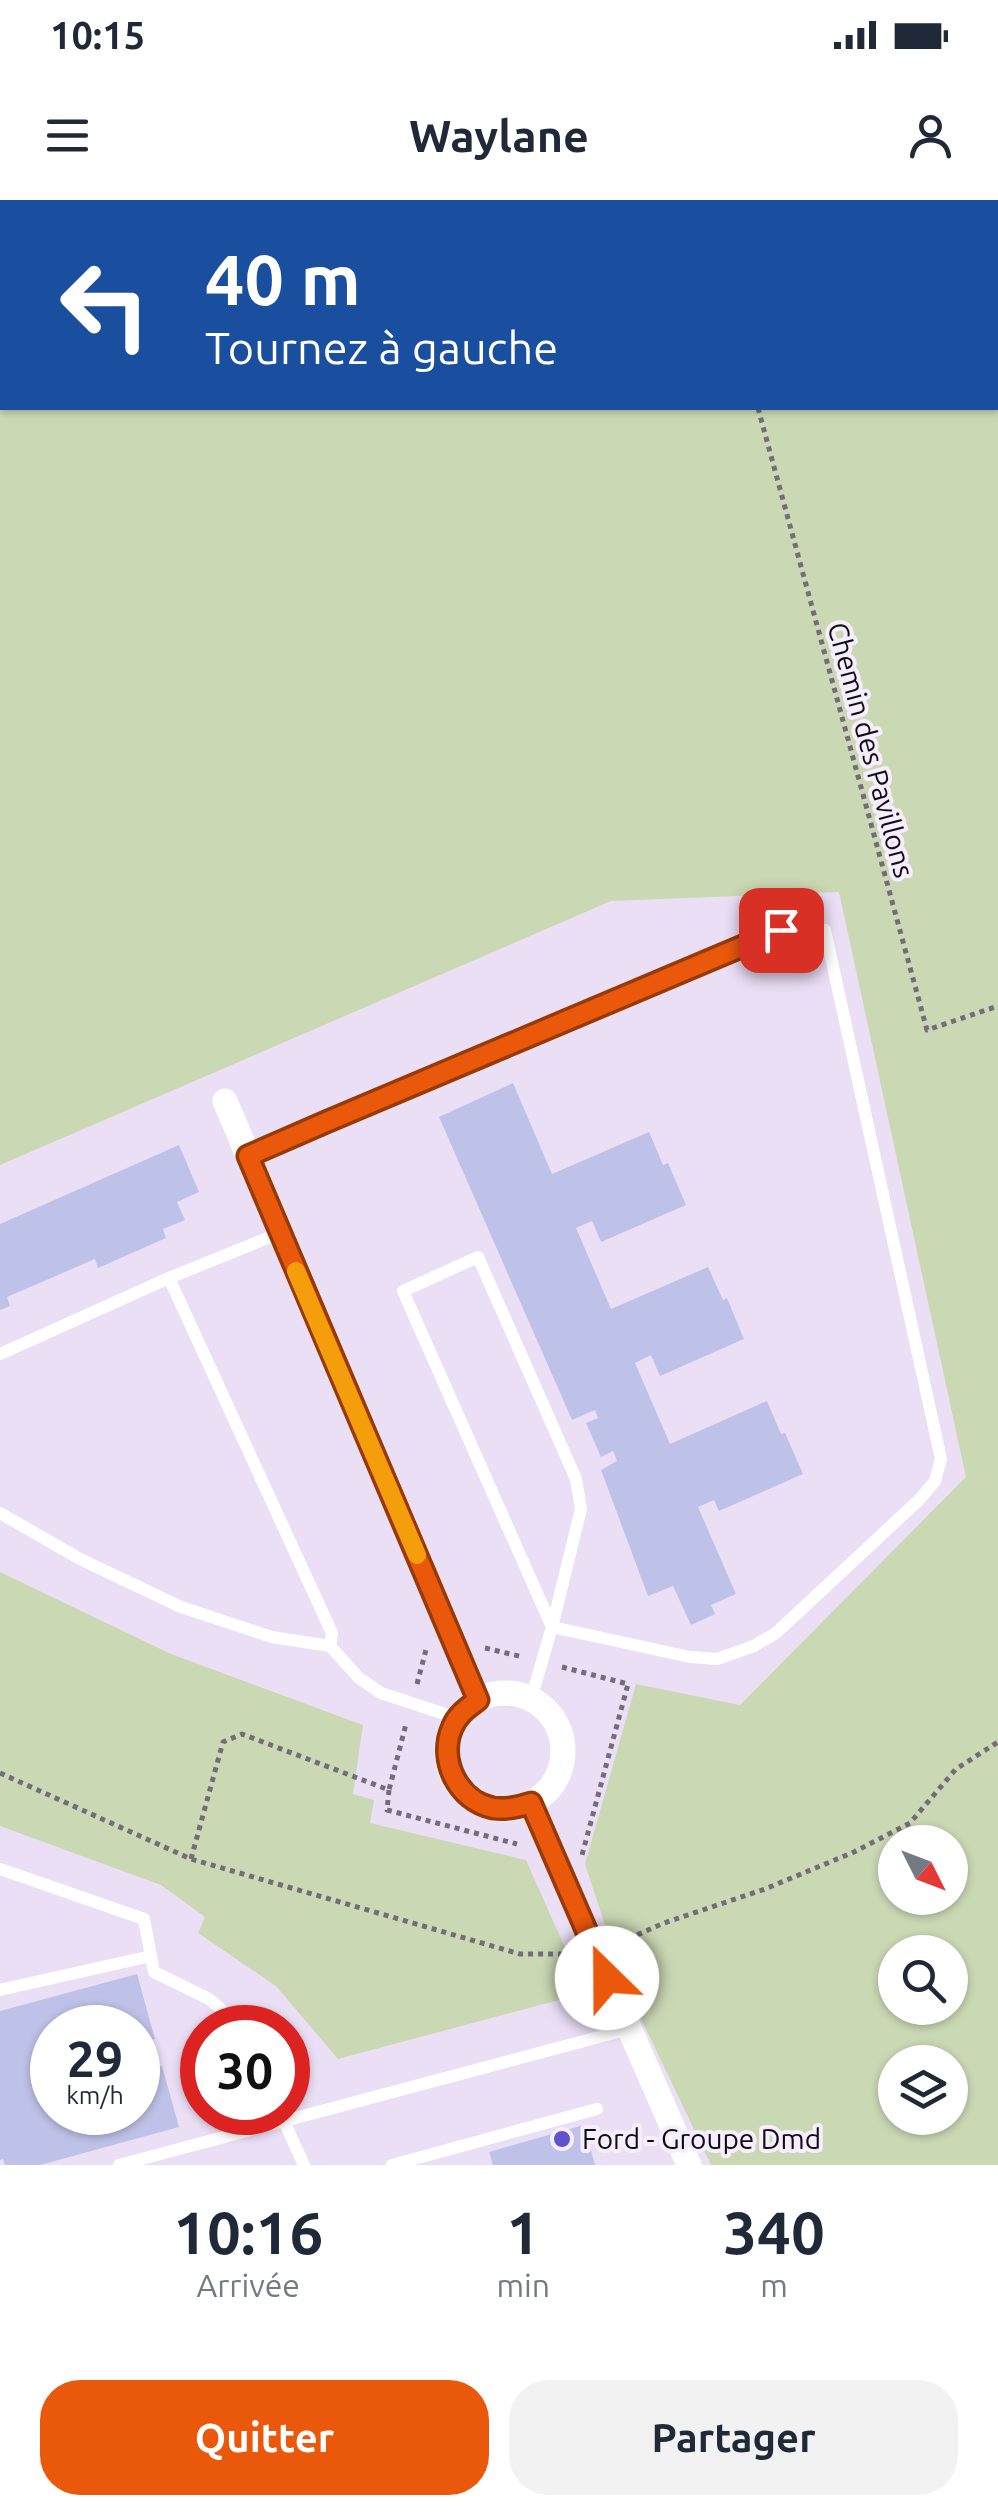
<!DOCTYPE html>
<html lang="fr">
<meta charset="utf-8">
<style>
:root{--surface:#fff;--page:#f2f2f3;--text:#1f2937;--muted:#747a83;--accent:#ea580c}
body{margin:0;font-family:Ubuntu,sans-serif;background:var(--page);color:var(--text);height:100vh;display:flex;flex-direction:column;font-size:38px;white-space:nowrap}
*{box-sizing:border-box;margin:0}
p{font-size:32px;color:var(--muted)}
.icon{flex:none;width:55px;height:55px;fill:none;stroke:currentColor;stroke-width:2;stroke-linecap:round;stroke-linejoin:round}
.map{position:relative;height:1965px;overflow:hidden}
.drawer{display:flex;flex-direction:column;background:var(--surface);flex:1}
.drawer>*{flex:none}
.top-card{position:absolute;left:0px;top:0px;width:1000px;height:210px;box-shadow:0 2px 8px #0004;background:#1a4fa0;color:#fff;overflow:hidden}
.needle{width:65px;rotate:132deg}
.buttons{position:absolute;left:878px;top:1625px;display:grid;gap:20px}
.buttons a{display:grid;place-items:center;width:90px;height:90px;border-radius:50%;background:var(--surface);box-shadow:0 2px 8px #0004;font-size:50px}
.speed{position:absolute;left:30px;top:1805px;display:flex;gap:20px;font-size:50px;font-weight:700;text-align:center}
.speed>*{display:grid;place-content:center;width:130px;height:130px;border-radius:50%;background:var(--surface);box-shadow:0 2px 8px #0004;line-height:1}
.speed small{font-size:25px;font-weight:400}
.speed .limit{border:15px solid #d22;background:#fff;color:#111}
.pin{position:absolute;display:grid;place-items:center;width:85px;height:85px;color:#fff;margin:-42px;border-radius:20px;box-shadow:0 5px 15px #0006}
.me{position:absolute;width:110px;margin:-55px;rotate:337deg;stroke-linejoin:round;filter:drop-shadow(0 0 8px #0008)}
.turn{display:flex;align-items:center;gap:35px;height:210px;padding:0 40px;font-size:45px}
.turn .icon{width:130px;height:130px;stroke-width:2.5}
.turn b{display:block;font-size:70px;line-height:85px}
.eta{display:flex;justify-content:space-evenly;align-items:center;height:170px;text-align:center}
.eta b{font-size:60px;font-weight:600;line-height:70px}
.primary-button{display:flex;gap:20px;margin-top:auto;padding:20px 40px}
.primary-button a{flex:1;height:115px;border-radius:40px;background:var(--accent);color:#fff;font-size:40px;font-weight:600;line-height:115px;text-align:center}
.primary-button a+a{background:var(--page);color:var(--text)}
.status{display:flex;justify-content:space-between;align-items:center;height:70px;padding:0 50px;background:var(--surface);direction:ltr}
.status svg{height:28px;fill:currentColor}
header{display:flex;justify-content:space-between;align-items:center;height:130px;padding:0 40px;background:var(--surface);font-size:45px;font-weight:600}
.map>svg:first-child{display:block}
.green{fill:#cbd8b4;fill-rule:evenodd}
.building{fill:#bfc2e8;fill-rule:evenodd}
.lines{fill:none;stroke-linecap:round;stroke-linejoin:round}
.path{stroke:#746c7b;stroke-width:5;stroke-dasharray:5 5;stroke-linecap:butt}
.service{stroke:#fff;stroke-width:12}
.minor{stroke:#fff;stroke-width:25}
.route-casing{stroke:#983908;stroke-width:25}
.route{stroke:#ea580c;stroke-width:18}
.slow{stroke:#f59e0b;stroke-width:18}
.poi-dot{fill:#6253cc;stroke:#f6eefc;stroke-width:4}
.labels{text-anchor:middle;stroke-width:8;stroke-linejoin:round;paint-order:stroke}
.street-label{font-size:28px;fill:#100c13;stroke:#f6eefc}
.poi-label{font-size:28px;fill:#100c13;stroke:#f6eefc;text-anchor:start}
</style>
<div class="status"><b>10:15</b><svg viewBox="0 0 49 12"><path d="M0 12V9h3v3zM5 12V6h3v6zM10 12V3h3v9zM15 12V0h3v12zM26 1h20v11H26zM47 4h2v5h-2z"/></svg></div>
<header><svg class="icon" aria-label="menu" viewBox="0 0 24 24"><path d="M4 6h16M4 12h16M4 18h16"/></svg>Waylane<svg class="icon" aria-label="person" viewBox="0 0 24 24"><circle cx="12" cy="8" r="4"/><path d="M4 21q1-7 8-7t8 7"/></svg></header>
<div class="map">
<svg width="998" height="1965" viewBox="0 0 998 1965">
<rect width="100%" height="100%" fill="#ebdff6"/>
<g class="green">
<path d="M 0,0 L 998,0 L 998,1965 L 711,1965 L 624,1783 L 585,1664 L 636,1484 L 740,1505 L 966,1277 L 839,692 L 611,701 L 0,965 ZM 998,2 L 998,208 L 2,208 L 2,2 ZM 895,1642 L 950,1642 L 950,1698 L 895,1698 ZM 895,1752 L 950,1752 L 950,1808 L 895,1808 ZM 895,1862 L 950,1862 L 950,1918 L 895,1918 Z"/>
<path d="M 0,1372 L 171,1454 L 363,1525 L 353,1594 L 374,1600 L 370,1623 L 526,1660 L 585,1793 L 338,1859 L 276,1786 L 198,1733 L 205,1717 L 161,1685 L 0,1626 Z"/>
</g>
<g class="building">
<path d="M 513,883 L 552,974 L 649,932 L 663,965 L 668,963 L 686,1005 L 601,1042 L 592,1021 L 576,1028 L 611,1109 L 708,1067 L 723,1100 L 727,1098 L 744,1139 L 660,1176 L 651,1155 L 635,1163 L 670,1244 L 767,1201 L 781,1234 L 785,1233 L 803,1274 L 719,1311 L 714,1300 L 698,1307 L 736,1394 L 711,1405 L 715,1414 L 691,1425 L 673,1386 L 648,1396 L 601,1270 L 617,1261 L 613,1251 L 601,1257 L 586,1223 L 598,1218 L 595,1210 L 572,1220 L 439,917 Z"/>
<path d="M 179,945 L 199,992 L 177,1002 L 185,1020 L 163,1029 L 166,1038 L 98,1068 L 95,1059 L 7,1097 L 10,1106 L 0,1110 L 0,1024 Z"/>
<path d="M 137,1774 L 155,1839 L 145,1842 L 153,1868 L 162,1866 L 179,1927 L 40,1965 L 5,1965 L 3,1959 L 0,1960 L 0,1811 ZM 52,1828 L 138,1828 L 138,1912 L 52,1912 Z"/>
<path d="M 584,1925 L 595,1965 L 493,1965 L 489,1952 Z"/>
</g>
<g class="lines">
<g class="path">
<path d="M 700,0 L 701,2"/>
<path d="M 758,208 L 927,830 L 998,806"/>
<path d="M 485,1448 L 523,1457"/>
<path d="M 562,1467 L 628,1484 L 582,1655"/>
<path d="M 417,1484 L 427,1446"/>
<path d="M 0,1573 L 191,1659 L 520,1754 L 570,1754"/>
<path d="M 389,1590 L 387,1610 L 517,1644"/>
<path d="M 191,1659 L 223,1542 L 242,1534 L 389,1590 L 406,1524"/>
<path d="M 619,1743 L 664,1723 L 765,1689 L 854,1652 L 910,1623 L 956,1569 L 998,1542"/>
</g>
<g class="service">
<path d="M 248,956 L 781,730 L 825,730 L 941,1259 L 935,1281 L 920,1299 L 776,1433 L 754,1446 L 717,1459 L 690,1457 L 552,1427 L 403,1091 L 478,1057 L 576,1279 L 581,1309 L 552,1427 L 531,1499"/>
<path d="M 169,1078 L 280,1033"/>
<path d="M 0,1154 L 169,1078 L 332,1433 L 330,1446"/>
<path d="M 0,1313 L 80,1359 L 181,1407 L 272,1437 L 330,1446 L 359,1478 L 381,1493 L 457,1518"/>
<path d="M 0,1669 L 144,1719 L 154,1772 L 209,1799 L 243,1828"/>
<path d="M 0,1790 L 151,1756"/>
<path d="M 282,1917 L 304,1965"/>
<path d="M 119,1965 L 629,1829"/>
<path d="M 392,1965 L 597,1909"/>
</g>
<g class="minor">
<path d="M 225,901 L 478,1499"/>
<circle cx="505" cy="1551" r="58"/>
<path d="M 531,1603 L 689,1965"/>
</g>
</g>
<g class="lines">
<g class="route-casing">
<path id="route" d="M 607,1778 L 531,1603 C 519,1607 506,1610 493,1608 C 458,1601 438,1560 452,1528 C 457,1515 467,1508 478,1500 L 248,956 L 326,922 L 781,730"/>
</g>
<use href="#route" class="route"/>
<path class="slow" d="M 296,1071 L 417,1355"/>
</g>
<circle class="poi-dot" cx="562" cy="1939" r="10"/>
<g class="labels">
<g class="street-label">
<text transform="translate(871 550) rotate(75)" y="10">Chemin des Pavillons</text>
</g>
<g class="poi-label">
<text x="582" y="1949">Ford - Groupe Dmd</text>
</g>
</g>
</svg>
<div class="buttons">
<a><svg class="needle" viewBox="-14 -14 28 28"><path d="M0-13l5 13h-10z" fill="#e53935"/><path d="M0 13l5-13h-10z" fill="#747a83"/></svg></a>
<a><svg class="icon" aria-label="search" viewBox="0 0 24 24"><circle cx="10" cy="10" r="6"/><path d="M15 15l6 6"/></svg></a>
<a><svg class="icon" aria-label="layers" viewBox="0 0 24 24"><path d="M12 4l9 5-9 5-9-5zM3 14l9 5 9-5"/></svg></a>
</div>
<div class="speed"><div>29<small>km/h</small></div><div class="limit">30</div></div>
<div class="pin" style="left:781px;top:730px;background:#d93025"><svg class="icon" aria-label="arrive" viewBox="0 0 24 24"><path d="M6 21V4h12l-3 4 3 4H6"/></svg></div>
<svg class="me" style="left:607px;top:1778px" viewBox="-20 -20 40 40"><circle r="19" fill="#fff"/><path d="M0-13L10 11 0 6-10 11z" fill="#ea580c"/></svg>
<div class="top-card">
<div class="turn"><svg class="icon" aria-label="left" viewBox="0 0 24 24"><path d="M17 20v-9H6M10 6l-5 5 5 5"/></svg><div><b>40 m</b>Tournez à gauche</div></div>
</div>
</div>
<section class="drawer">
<div class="eta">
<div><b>10:16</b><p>Arrivée</p></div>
<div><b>1</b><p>min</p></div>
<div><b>340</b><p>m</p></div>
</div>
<div class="primary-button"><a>Quitter</a><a>Partager</a></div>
</section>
